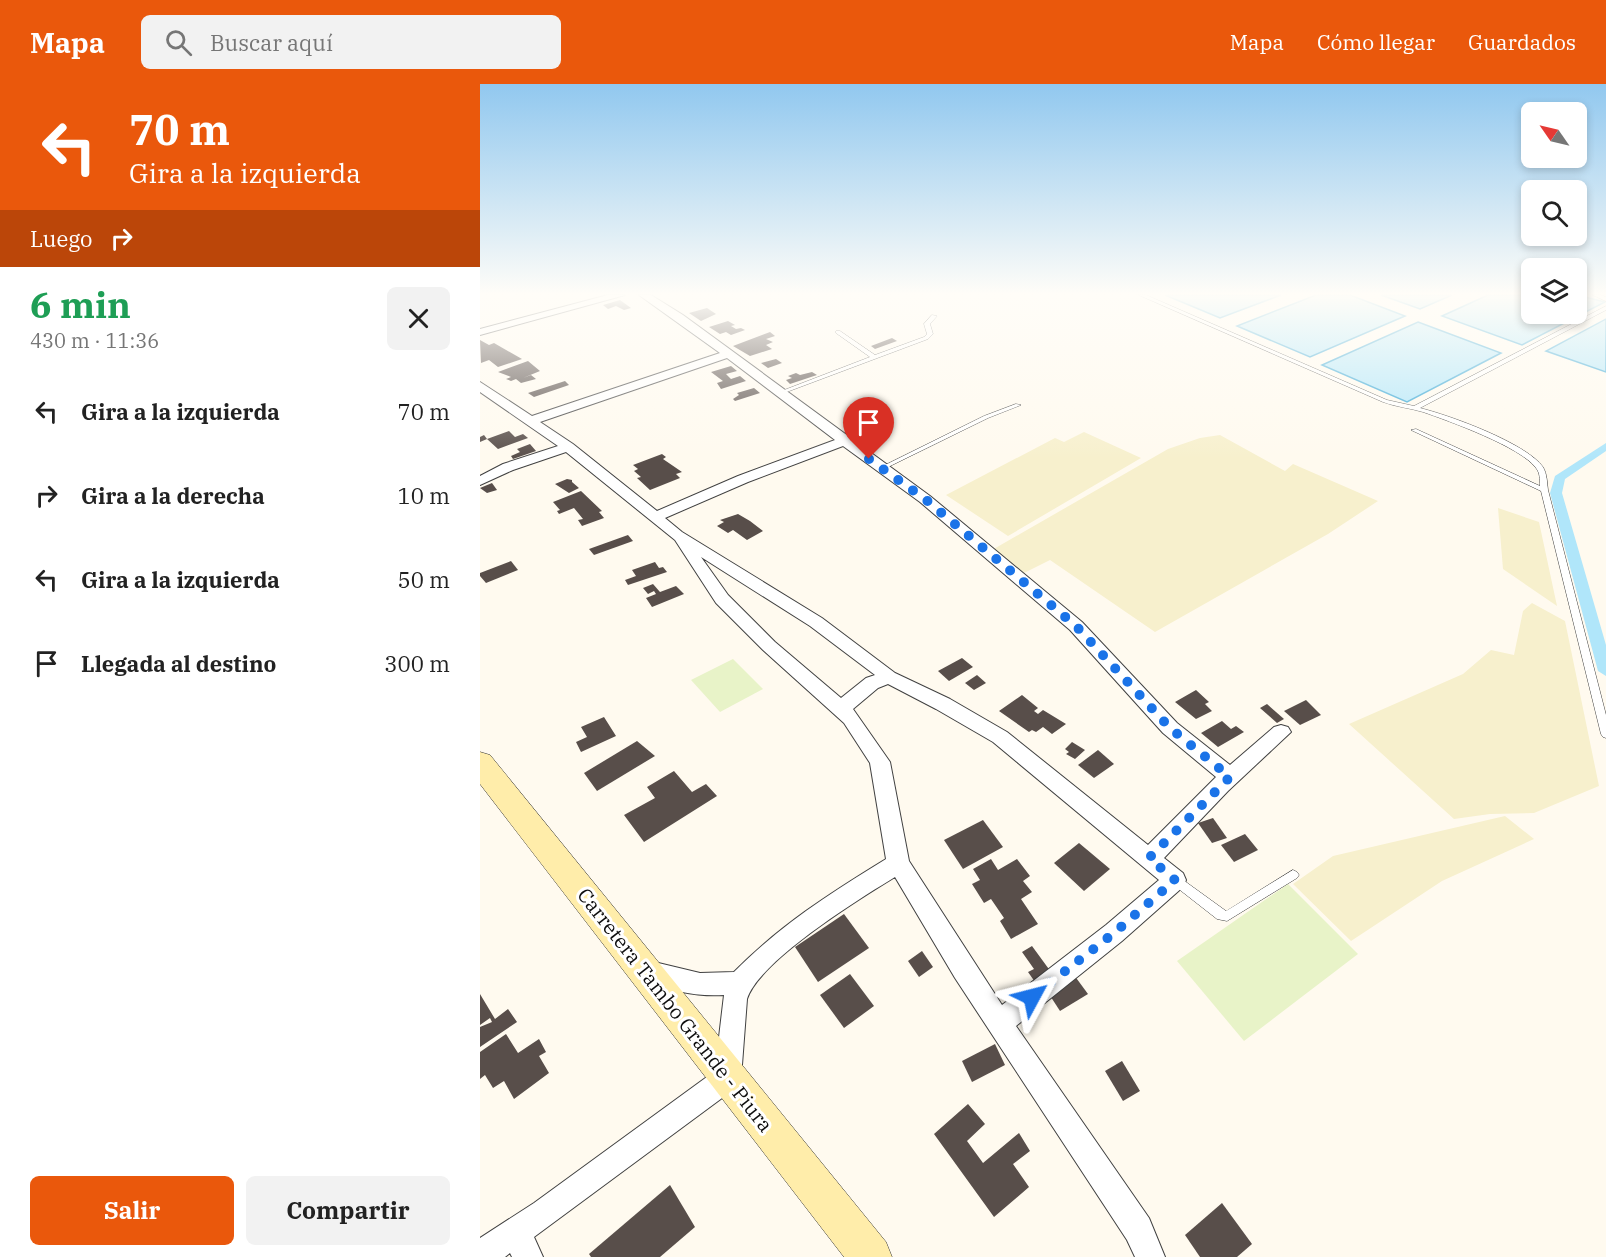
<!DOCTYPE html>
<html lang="es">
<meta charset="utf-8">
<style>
:root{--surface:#fff;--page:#f2f2f2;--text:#222;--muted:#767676;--accent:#ea580c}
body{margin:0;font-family:"IBM Plex Serif",serif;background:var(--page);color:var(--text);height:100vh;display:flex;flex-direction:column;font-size:22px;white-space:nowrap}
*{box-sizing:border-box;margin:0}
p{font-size:20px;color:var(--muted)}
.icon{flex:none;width:33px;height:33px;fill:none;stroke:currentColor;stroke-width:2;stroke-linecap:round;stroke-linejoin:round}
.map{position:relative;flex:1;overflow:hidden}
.panel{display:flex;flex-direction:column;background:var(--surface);width:480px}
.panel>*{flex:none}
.banner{background:#ea580c;color:#fff;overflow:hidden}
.needle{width:39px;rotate:304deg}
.buttons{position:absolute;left:1041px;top:18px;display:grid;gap:12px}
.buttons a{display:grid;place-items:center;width:66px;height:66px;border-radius:9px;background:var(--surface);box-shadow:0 3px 9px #0003;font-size:30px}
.pin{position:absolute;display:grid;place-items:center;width:51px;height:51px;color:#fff;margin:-62px -26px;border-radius:50% 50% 50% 0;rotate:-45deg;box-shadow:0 0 6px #0007}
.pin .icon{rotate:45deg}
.me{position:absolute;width:66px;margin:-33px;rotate:52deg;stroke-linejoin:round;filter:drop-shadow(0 0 4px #0008)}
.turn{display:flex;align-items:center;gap:21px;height:126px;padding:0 30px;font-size:27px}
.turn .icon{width:78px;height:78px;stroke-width:2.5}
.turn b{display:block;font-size:42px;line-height:51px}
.then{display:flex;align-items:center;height:57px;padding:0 30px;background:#0003;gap:12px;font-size:22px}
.round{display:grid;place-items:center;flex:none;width:63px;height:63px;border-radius:9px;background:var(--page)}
.head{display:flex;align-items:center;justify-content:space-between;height:102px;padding:0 30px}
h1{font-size:36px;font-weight:700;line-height:45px;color:#1e9e55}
.cta{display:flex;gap:12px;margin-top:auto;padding:12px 30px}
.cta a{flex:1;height:69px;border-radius:9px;background:var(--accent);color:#fff;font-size:24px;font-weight:700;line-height:69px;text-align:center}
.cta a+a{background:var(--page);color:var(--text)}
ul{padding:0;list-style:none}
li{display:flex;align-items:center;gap:18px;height:84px;padding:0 30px}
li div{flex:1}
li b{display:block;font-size:22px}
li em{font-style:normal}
header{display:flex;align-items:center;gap:36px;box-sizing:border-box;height:84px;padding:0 30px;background:var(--accent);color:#fff}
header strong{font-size:28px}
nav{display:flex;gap:33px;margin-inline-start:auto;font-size:21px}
.search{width:420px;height:54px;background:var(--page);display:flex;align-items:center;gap:15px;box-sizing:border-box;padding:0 21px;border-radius:9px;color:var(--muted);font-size:22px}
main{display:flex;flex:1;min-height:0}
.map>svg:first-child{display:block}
.farmland{fill:#f7f0cd}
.pitch{fill:#e8f3c8}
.water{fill:#b0e6fa;stroke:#32a5d6;stroke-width:1.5}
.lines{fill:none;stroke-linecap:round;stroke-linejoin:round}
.canal{fill:#b0e6fa;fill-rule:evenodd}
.building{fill:#584e4a}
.service-casing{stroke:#414141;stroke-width:1}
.minor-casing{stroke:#414141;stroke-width:2}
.secondary-casing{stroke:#303030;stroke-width:1}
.service{fill:#fff;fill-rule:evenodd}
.minor{fill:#fff;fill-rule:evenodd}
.secondary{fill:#ffedaa;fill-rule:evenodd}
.route{stroke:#1a73e8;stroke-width:10;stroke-dasharray:0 18}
.labels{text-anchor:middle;stroke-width:6;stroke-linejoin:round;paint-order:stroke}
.near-street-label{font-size:20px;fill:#0e0e0e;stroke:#fff}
</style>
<header>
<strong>Mapa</strong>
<div class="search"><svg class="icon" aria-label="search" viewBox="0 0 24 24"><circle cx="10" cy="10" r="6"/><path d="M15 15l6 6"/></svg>Buscar aquí</div>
<nav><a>Mapa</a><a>Cómo llegar</a><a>Guardados</a></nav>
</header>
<main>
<section class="panel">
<div class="banner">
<div class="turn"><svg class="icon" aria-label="left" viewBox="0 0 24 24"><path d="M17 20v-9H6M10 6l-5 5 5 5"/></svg><div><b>70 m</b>Gira a la izquierda</div></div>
<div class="then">Luego<svg class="icon" aria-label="right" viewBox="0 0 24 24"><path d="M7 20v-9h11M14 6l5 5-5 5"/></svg></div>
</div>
<div class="head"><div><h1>6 min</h1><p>430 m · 11:36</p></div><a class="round"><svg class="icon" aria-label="close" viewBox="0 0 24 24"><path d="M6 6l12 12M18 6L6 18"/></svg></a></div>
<ul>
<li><svg class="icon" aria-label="left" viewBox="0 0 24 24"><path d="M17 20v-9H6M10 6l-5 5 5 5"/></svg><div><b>Gira a la izquierda</b></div><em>70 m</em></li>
<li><svg class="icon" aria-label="right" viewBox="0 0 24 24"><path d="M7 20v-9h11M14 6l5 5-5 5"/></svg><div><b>Gira a la derecha</b></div><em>10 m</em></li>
<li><svg class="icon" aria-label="left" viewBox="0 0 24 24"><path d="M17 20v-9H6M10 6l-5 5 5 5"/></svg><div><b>Gira a la izquierda</b></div><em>50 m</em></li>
<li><svg class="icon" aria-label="arrive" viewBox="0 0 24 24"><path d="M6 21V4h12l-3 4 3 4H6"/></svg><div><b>Llegada al destino</b></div><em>300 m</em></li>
</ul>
<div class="cta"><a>Salir</a><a>Compartir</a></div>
</section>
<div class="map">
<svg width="1126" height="1173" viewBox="0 0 1126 1173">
<rect width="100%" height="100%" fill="#fffaef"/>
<g class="farmland">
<path d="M 604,348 L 661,374 L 528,452 L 466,411 L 575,354 L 584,358 Z"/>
<path d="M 740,351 L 805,387 L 813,380 L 898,417 L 848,450 L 675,548 L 570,476 L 544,489 L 512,466 L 688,365 L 720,354 Z"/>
<path d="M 1018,424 L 1059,438 L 1077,522 L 1023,485 Z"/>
<path d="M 1052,519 L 1085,537 L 1119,702 L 1054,729 L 1010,730 L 974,735 L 869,640 L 983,590 L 1011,566 L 1034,571 L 1043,527 Z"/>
<path d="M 1025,732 L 1054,755 L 962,797 L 871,857 L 813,800 L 853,772 Z"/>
</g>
<g class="pitch">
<path d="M 253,575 L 283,605 L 240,628 L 211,596 Z"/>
<path d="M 808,800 L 878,870 L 764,957 L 697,877 Z"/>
</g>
<g class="water">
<path d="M 685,211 L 801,211 L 740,234 Z"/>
<path d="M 836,211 L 870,211 L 925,232 L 830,273 L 757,242 Z"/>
<path d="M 901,211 L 972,211 L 940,225 Z"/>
<path d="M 1008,211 L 1051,211 L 1052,230 L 1096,230 L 1097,211 L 1125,218 L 1042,261 L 962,232 Z"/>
<path d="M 1126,235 L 1126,288 L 1066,267 Z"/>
<path d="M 938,238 L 1021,269 L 927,318 L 842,281 Z"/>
</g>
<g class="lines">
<path class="canal" d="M 1126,359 L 1126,367 L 1085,395 L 1082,409 L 1126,561 L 1126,592 L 1118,587 L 1070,409 L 1075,392 Z"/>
</g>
<g class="building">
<path d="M 140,216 L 151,224 L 144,226 L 136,222 L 128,225 L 123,221 Z"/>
<path d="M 227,224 L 236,230 L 221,237 L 209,229 Z"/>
<path d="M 248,237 L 255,241 L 251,242 L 256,245 L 261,244 L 265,246 L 251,251 L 246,248 L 240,250 L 229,243 Z"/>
<path d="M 290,248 L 295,252 L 286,255 L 293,258 L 286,261 L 292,265 L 270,272 L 253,262 Z"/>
<path d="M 412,254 L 417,257 L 395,265 L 391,262 Z"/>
<path d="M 0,256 L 9,261 L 14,259 L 42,275 L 18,283 L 9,276 L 1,279 Z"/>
<path d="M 296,275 L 302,279 L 288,284 L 281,279 Z"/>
<path d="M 48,277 L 60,287 L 43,294 L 51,291 L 56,295 L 41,299 L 36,295 L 31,297 L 26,295 L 31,293 L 18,288 Z"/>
<path d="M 251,282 L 257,287 L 246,290 L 251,295 L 260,292 L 266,297 L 241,305 L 237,299 L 243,297 L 231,288 Z"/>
<path d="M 332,288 L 337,291 L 310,300 L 306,296 L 312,294 L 308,292 L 316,289 L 320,291 Z"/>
<path d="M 85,297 L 89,301 L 54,313 L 48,309 Z"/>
<path d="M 274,304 L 280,309 L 255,317 L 253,315 L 259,311 L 257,309 Z"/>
<path d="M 29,347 L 35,353 L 43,350 L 48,354 L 18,365 L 7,355 L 0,358 L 0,353 L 4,351 L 7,355 Z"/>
<path d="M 50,360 L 56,367 L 33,375 L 31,372 L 40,368 L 37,365 Z"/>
<path d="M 182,370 L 186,373 L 183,375 L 202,388 L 196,390 L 200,394 L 170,406 L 157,394 L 161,393 L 154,387 L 158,385 L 153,381 Z"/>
<path d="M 87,395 L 92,396 L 92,398 L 99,404 L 89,409 L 75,400 Z"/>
<path d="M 12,399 L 17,406 L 7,409 L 0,404 Z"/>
<path d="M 101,407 L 122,427 L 119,428 L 124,434 L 102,442 L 98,436 L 103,435 L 94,424 L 79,430 L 77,427 L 80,426 L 73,418 Z"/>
<path d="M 258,430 L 270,437 L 283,447 L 267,456 L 253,446 L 248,449 L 237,442 L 244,438 L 240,436 Z"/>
<path d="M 148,451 L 153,457 L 114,471 L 109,465 Z"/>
<path d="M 31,477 L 38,486 L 6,499 L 0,492 L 0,489 Z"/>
<path d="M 175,478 L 179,484 L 183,483 L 187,488 L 148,501 L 145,496 L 156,492 L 152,486 Z"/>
<path d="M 173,500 L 180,508 L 196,502 L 204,510 L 172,523 L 166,514 L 176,510 L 174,507 L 168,510 L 163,504 Z"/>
<path d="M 482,574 L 493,583 L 469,597 L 458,587 Z"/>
<path d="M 497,591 L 506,599 L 494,606 L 485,599 Z"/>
<path d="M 716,606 L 729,618 L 725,620 L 732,627 L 716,635 L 695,618 Z"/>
<path d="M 542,611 L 558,624 L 554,627 L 558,630 L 563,626 L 586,640 L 572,650 L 563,643 L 556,648 L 552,646 L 549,648 L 519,627 Z"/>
<path d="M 826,616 L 841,631 L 820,641 L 804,627 Z"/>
<path d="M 787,620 L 804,635 L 797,639 L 780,624 Z"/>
<path d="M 124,633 L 136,652 L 101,668 L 96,658 L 107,653 L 101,643 Z"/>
<path d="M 742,637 L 751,645 L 756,642 L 764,648 L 738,663 L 721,649 Z"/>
<path d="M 157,657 L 175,672 L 117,707 L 104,689 Z"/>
<path d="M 592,658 L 605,666 L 595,675 L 586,670 L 589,668 L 585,665 Z"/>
<path d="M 618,666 L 634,680 L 614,694 L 598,681 Z"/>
<path d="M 194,687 L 212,708 L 226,700 L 237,712 L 164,758 L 144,731 L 175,714 L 167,703 Z"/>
<path d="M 733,734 L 747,754 L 732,759 L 718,739 Z"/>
<path d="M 503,736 L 523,763 L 483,785 L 464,756 Z"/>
<path d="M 765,750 L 778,766 L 754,778 L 741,761 Z"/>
<path d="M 599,759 L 630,785 L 604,807 L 574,779 Z"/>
<path d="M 511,775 L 518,786 L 537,775 L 550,792 L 543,797 L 552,808 L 541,815 L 558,840 L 531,855 L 520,837 L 524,834 L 511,815 L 504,819 L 492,800 L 500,796 L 493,785 Z"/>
<path d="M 364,830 L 389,864 L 338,898 L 315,863 Z"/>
<path d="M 552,862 L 571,888 L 555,898 L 548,888 L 554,885 L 542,868 Z"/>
<path d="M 442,867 L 453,883 L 439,893 L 428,877 Z"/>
<path d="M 370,890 L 394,922 L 364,944 L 340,911 Z"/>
<path d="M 594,891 L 608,910 L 580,927 L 567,907 Z"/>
<path d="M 0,910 L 15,935 L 28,925 L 37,938 L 0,963 L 0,943 L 12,938 L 10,934 L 0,941 Z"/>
<path d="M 26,950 L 38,969 L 59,955 L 66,968 L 59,972 L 69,989 L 34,1015 L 24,997 L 13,1004 L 5,991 L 0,995 L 0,968 Z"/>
<path d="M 515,960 L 525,981 L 492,998 L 482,977 Z"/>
<path d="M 642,977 L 660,1007 L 643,1017 L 625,987 Z"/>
<path d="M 488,1020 L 505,1040 L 487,1057 L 503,1079 L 539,1049 L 550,1067 L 533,1080 L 549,1103 L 514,1133 L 454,1050 Z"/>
<path d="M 190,1101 L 215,1143 L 180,1173 L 111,1173 L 109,1170 Z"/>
<path d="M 742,1119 L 772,1160 L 757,1173 L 720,1173 L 705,1151 Z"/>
</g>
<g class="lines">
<g class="service-casing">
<g id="service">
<path d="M 659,211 L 666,211 L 907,316 L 934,322 L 1126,222 L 1126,226 L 940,324 C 969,331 1046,359 1063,383 C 1067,390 1067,398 1068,406 L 1126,631 L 1126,654 L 1123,653 L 1121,650 L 1061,407 L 931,346 L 936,345 L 1060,402 C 1060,395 1060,389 1056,384 C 1041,363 969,337 943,328 C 930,324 916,323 903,318 Z"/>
<path d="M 1113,211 L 1120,211 L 1126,213 L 1126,217 Z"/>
<path d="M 452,231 L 457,232 L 450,240 L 453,250 L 448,255 L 304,309 L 299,308 L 390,273 L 356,249 L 356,247 L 360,247 L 395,271 L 444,253 L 447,250 L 444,240 Z"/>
<path d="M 536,320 L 541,321 L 508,334 L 404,385 L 402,386 L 399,384 L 504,332 Z"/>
<path d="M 813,786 L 817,788 L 819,791 L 817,794 L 747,837 L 737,835 L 691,799 L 689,796 L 691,793 L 695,791 L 699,793 L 746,827 Z"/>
</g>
</g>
<g class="minor-casing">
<g id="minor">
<path d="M 128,211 L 145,211 L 0,251 L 0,245 Z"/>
<path d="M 159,211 L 171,211 L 203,231 L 450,412 L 602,538 L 697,639 L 750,681 L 794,643 L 801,641 L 808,643 L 811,648 L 748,707 L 684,774 L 703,789 L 706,796 L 703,803 L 642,857 L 536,942 L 669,1134 L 685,1173 L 655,1173 L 647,1156 L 475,894 L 415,793 C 379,815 279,877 267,915 L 261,994 L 257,1003 L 54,1153 L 63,1173 L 32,1173 L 30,1169 L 25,1173 L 0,1173 L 0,1154 L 54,1119 L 235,987 L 244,911 C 215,913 188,906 161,896 L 158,888 L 161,880 L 170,877 L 220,889 L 254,888 C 299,842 352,808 406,775 L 390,679 L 364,639 L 283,566 L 236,519 L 195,456 L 86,368 L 33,386 L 0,401 L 0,392 L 23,380 L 78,362 L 0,308 L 0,298 L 52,332 L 240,269 ZM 247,274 L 355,356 L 258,392 L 177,427 L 93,360 L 60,338 ZM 363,362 L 440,418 L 590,546 L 683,649 L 736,693 L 668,761 L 527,648 L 470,615 L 415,589 L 342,534 L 202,448 L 185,434 L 268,398 ZM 221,473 L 330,542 L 395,591 L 386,594 L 361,614 L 295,558 L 248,511 ZM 408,600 L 456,625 L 513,658 L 679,796 L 626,841 L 522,921 L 429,777 L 410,678 L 373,625 L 398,604 Z"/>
</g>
</g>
<g class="secondary-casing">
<path id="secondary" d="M 0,668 L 10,671 L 406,1158 L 412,1173 L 364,1173 L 0,700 Z"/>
</g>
<use href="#service" class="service"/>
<use href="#minor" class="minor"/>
<use href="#secondary" class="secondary"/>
</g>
<linearGradient id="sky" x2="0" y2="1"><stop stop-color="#91c8ef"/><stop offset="0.56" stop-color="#fffdf8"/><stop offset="1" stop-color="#fffdf8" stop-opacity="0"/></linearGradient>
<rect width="1126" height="375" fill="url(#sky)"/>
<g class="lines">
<path class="route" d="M 389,375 L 445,415 L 596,542 L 690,644 L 750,693 L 669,774 L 695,796 L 634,849 L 552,913"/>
</g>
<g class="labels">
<g class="near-street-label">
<text transform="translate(195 926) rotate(52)" y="7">Carretera Tambo Grande - Piura</text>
</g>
</g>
</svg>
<div class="buttons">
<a><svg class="needle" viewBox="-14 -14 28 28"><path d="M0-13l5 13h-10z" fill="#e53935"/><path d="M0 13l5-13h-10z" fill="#767676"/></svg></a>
<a><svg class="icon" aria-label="search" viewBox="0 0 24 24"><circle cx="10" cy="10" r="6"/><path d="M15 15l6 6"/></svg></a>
<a><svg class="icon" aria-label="layers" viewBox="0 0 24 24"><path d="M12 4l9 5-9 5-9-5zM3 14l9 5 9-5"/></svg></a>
</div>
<div class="pin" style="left:389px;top:375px;background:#d93025"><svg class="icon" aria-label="arrive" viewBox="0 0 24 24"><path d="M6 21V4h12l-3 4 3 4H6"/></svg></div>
<svg class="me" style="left:552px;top:913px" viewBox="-20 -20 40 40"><path d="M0-17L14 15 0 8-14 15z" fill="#1a73e8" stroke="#fff" stroke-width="4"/></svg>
</div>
</main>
